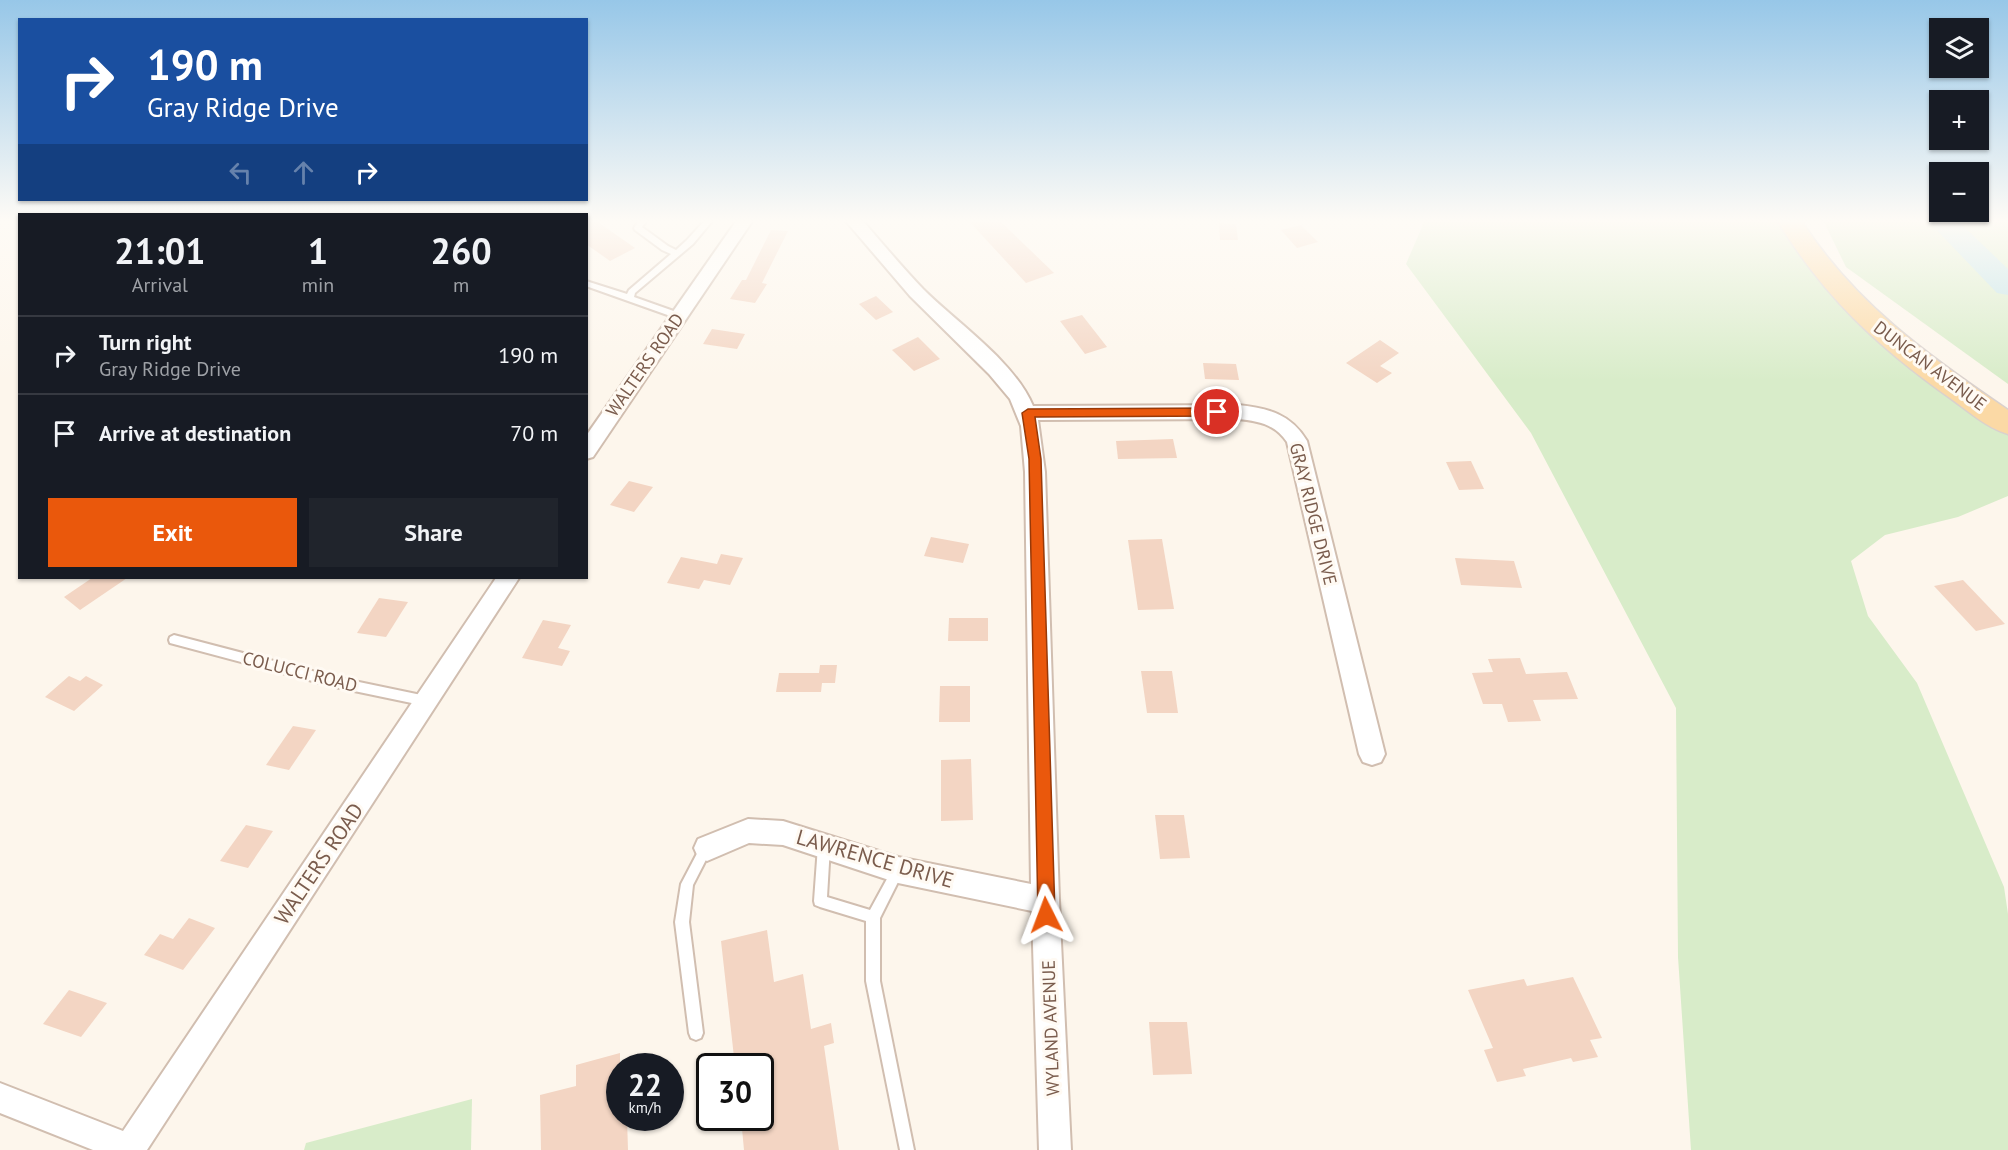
<!DOCTYPE html>
<meta charset="utf-8">
<style>
:root{--surface:#171b24;--page:#20242c;--text:#f1f3f6;--muted:#9ea1a6;--line:#363941;--accent:#ea580c}
body{margin:0;font-family:"PT Sans",sans-serif;background:var(--page);color:var(--text);height:100vh;display:flex;flex-direction:column;font-size:22px;white-space:nowrap}
*{box-sizing:border-box;margin:0}
p{font-size:20px;color:var(--muted)}
.icon{flex:none;width:33px;height:33px;fill:none;stroke:currentColor;stroke-width:2;stroke-linecap:round;stroke-linejoin:round}
.map{position:relative;flex:1;overflow:hidden}
.drawer{position:absolute;left:18px;top:213px;width:570px;height:366px;display:flex;flex-direction:column;background:var(--surface);border-radius:0px;box-shadow:0 2px 4px #0004}
.drawer>*{flex:none}
.top-card{position:absolute;left:18px;top:18px;width:570px;height:183px;border-radius:0px;box-shadow:0 2px 4px #0004;background:#1a4fa0;color:#fff;overflow:hidden}
.tools{position:absolute;left:1929px;top:18px;display:grid;gap:12px}
.tools a{display:grid;place-items:center;width:60px;height:60px;border-radius:0px;background:var(--surface);box-shadow:0 2px 4px #0004;font-size:30px}
.speed{position:absolute;left:606px;top:1053px;display:flex;gap:12px;font-size:30px;font-weight:700;text-align:center}
.speed>*{display:grid;place-content:center;width:78px;height:78px;border-radius:50%;background:var(--surface);box-shadow:0 2px 4px #0004;line-height:1}
.speed small{font-size:15px;font-weight:400}
.speed .limit{border:3px solid #111;border-radius:9px;background:#fff;color:#111}
.pin{position:absolute;display:grid;place-items:center;width:51px;height:51px;color:#fff;margin:-26px;border:3px solid #fff;border-radius:50%;box-shadow:0 2px 6px #0007}
.me{position:absolute;width:66px;margin:-33px;rotate:357deg;stroke-linejoin:round;filter:drop-shadow(0 0 4px #0008)}
.turn{display:flex;align-items:center;gap:21px;height:126px;padding:0 30px;font-size:27px}
.turn .icon{width:78px;height:78px;stroke-width:2.5}
.turn b{display:block;font-size:42px;line-height:51px}
.lanes{display:flex;align-items:center;height:57px;padding:0 30px;background:#0003;justify-content:center;gap:30px;direction:ltr}
.lanes .off{opacity:.35}
.eta{display:flex;justify-content:space-evenly;align-items:center;height:102px;text-align:center}
.eta b{font-size:36px;font-weight:800;line-height:42px}
.action{display:flex;gap:12px;margin-top:auto;padding:12px 30px}
.action a{flex:1;height:69px;border-radius:0px;background:var(--accent);color:#fff;font-size:24px;font-weight:800;line-height:69px;text-align:center}
.action a+a{background:var(--page);color:var(--text)}
ul{padding:0;list-style:none}
li{display:flex;align-items:center;gap:18px;height:78px;padding:0 30px;border-top:2px solid var(--line)}
li div{flex:1}
li b{display:block;font-size:22px}
li em{font-style:normal}
.map>svg:first-child{display:block}
.green{fill:#d8ecc9}
.lines{fill:none;stroke-linecap:round;stroke-linejoin:round}
.river{fill:#bfe3e8;fill-rule:evenodd}
.building{fill:#f3d5c3}
.lane-casing{stroke:#d1beb0;stroke-width:4}
.street-casing{stroke:#d1beb0;stroke-width:4}
.primary-casing{stroke:#dad1cd;stroke-width:3}
.lane{fill:#fff;fill-rule:evenodd}
.street{fill:#fff;fill-rule:evenodd}
.primary{fill:#fbd9a5;fill-rule:evenodd}
.route{fill:#ea580c;stroke:#983908;stroke-width:1.5}
.labels{text-anchor:middle;stroke-width:6;stroke-linejoin:round;paint-order:stroke}
.street-label{font-size:18px;fill:#7a5c4d;stroke:#fffaf3}
.near-street-label{font-size:21px;fill:#7a5c4d;stroke:#fffaf3}
</style>
<div class="map">
<svg width="2008" height="1150" viewBox="0 0 2008 1150">
<rect width="100%" height="100%" fill="#fdf6ec"/>
<g class="green">
<path d="M 1425,220 L 1789,220 L 1819,269 L 2008,424 L 2008,496 L 1958,517 L 1885,535 L 1851,561 L 1868,616 L 1917,683 L 2004,887 L 2008,914 L 2008,1150 L 1691,1150 L 1678,957 L 1676,708 L 1531,433 L 1406,264 Z"/>
<path d="M 1823,220 L 2008,220 L 2008,384 L 1846,267 Z"/>
<path d="M 472,1099 L 471,1150 L 304,1150 L 306,1143 Z"/>
</g>
<g class="lines">
<path class="river" d="M 1927,220 L 1957,220 L 2008,269 L 2008,295 L 1997,293 Z"/>
</g>
<g class="building">
<path d="M 586,220 L 595,220 L 635,248 L 610,261 L 586,244 Z"/>
<path d="M 968,220 L 999,220 L 1054,273 L 1026,283 Z"/>
<path d="M 1219,223 L 1236,224 L 1238,240 L 1220,240 Z"/>
<path d="M 1301,225 L 1318,242 L 1297,248 L 1281,230 Z"/>
<path d="M 771,230 L 788,231 L 762,283 L 767,284 L 755,303 L 730,299 L 742,280 L 746,280 Z"/>
<path d="M 876,296 L 893,312 L 876,320 L 859,304 Z"/>
<path d="M 1082,315 L 1107,347 L 1085,354 L 1060,321 Z"/>
<path d="M 712,329 L 745,334 L 737,349 L 703,344 Z"/>
<path d="M 918,337 L 940,359 L 914,371 L 892,350 Z"/>
<path d="M 1380,340 L 1399,353 L 1380,366 L 1392,373 L 1377,383 L 1346,363 Z"/>
<path d="M 1203,363 L 1236,364 L 1239,380 L 1205,379 Z"/>
<path d="M 1173,439 L 1177,458 L 1118,459 L 1116,441 Z"/>
<path d="M 1471,461 L 1484,489 L 1459,490 L 1446,462 Z"/>
<path d="M 629,481 L 653,487 L 634,512 L 610,505 Z"/>
<path d="M 931,537 L 969,544 L 963,563 L 924,556 Z"/>
<path d="M 1162,539 L 1174,609 L 1138,610 L 1128,540 Z"/>
<path d="M 721,554 L 743,558 L 730,585 L 704,580 L 699,589 L 667,583 L 681,557 L 717,564 Z"/>
<path d="M 1455,558 L 1514,561 L 1522,588 L 1461,585 Z"/>
<path d="M 92,578 L 127,578 L 80,610 L 64,597 Z"/>
<path d="M 1963,580 L 2005,624 L 1976,631 L 1934,586 Z"/>
<path d="M 379,598 L 408,602 L 386,637 L 357,633 Z"/>
<path d="M 949,618 L 988,618 L 988,641 L 948,641 Z"/>
<path d="M 543,620 L 571,625 L 558,648 L 570,651 L 562,666 L 522,658 Z"/>
<path d="M 1520,658 L 1526,674 L 1567,672 L 1578,699 L 1533,700 L 1541,721 L 1508,722 L 1502,704 L 1483,704 L 1472,673 L 1493,672 L 1488,659 Z"/>
<path d="M 820,665 L 837,665 L 835,683 L 822,683 L 821,692 L 776,692 L 779,673 L 819,673 Z"/>
<path d="M 1141,671 L 1172,671 L 1178,713 L 1147,713 Z"/>
<path d="M 69,676 L 80,681 L 86,676 L 103,685 L 74,711 L 45,697 Z"/>
<path d="M 940,686 L 970,686 L 970,722 L 939,722 Z"/>
<path d="M 293,726 L 316,730 L 289,770 L 266,765 Z"/>
<path d="M 971,759 L 973,820 L 941,821 L 941,760 Z"/>
<path d="M 1155,815 L 1184,815 L 1190,858 L 1160,859 Z"/>
<path d="M 246,825 L 273,831 L 248,868 L 220,861 Z"/>
<path d="M 189,918 L 215,928 L 183,970 L 144,955 L 160,934 L 173,939 Z"/>
<path d="M 767,930 L 774,982 L 803,974 L 811,1029 L 831,1023 L 834,1043 L 824,1046 L 839,1150 L 744,1150 L 741,1118 L 760,1118 L 760,1066 L 735,1066 L 721,941 Z"/>
<path d="M 1573,977 L 1602,1038 L 1590,1040 L 1598,1057 L 1573,1062 L 1571,1058 L 1523,1069 L 1526,1076 L 1497,1082 L 1484,1050 L 1493,1048 L 1468,990 L 1524,979 L 1527,986 Z"/>
<path d="M 69,990 L 107,1003 L 81,1037 L 43,1024 Z"/>
<path d="M 1149,1022 L 1187,1022 L 1192,1074 L 1153,1075 Z"/>
<path d="M 620,1053 L 620,1118 L 627,1118 L 628,1150 L 541,1150 L 540,1095 L 576,1086 L 576,1065 Z"/>
</g>
<g class="lines">
<g class="lane-casing">
<g id="lane">
<path d="M 639,220 L 647,220 L 642,227 L 668,246 L 676,250 L 687,240 L 705,220 L 713,220 L 693,244 L 635,293 L 634,297 L 682,314 L 682,318 L 676,318 L 586,286 L 586,281 L 627,294 L 629,290 L 671,254 L 662,250 L 635,230 L 634,228 Z"/>
<path d="M 174,635 L 335,677 L 426,696 L 430,698 L 432,701 L 430,704 L 426,706 L 335,687 L 170,643 L 169,640 L 170,637 Z"/>
<path d="M 824,840 L 828,842 L 830,846 L 827,897 L 870,910 L 894,866 L 898,864 L 902,866 L 904,870 L 880,918 L 880,981 L 914,1150 L 900,1150 L 866,981 L 866,921 L 820,907 L 815,905 L 814,901 L 818,846 L 820,842 Z"/>
<path d="M 706,842 L 710,844 L 712,848 L 693,885 L 689,922 L 703,1033 L 701,1038 L 696,1040 L 691,1038 L 689,1033 L 675,922 L 681,884 L 702,844 Z"/>
</g>
</g>
<g class="street-casing">
<g id="street">
<path d="M 737,220 L 753,220 L 593,457 L 586,459 L 586,436 Z"/>
<path d="M 845,220 L 862,220 C 882,243 902,267 923,289 C 957,323 1014,361 1033,406 L 1238,405 C 1268,408 1291,414 1307,441 L 1385,754 L 1381,762 L 1372,765 L 1363,762 L 1359,754 L 1287,442 C 1275,424 1258,421 1238,419 L 1038,420 L 1045,472 L 1059,900 L 1071,1150 L 1039,1150 L 1032,911 L 898,883 L 783,845 L 749,843 L 707,861 L 698,857 L 694,848 L 698,839 L 748,819 L 783,821 L 898,857 L 1031,884 L 1025,472 L 1021,426 L 1010,399 L 989,374 L 910,296 Z"/>
<path d="M 496,578 L 519,578 L 147,1150 L 93,1150 L 0,1113 L 0,1083 L 123,1131 Z"/>
</g>
</g>
<g class="primary-casing">
<path id="primary" d="M 1777,220 L 1801,220 C 1853,302 1928,356 2008,410 L 2008,434 C 1987,428 1968,411 1950,398 C 1878,347 1823,296 1777,220 Z"/>
</g>
<use href="#lane" class="lane"/>
<use href="#street" class="street"/>
<use href="#primary" class="primary"/>
</g>
<linearGradient id="sky" x2="0" y2="1"><stop stop-color="#97c7e8"/><stop offset="0.58" stop-color="#fefbf6"/><stop offset="1" stop-color="#fefbf6" stop-opacity="0"/></linearGradient>
<rect width="2008" height="381" fill="url(#sky)"/>
<path class="route" d="M 1217,408 L 1223,412 L 1217,416 L 1035,417 L 1041,459 L 1055,915 L 1052,921 L 1046,923 L 1040,921 L 1038,915 L 1029,459 L 1022,413 L 1028,409 Z"/>
<g class="labels">
<g class="street-label">
<text transform="translate(645 365) rotate(-55)" y="6">WALTERS ROAD</text>
<text transform="translate(1930 366) rotate(37)" y="6">DUNCAN AVENUE</text>
<text transform="translate(1313 514) rotate(76)" y="6">GRAY RIDGE DRIVE</text>
<text transform="translate(300 672) rotate(14)" y="6">COLUCCI ROAD</text>
<text transform="translate(1051 1028) rotate(-92)" y="6">WYLAND AVENUE</text>
</g>
<g class="near-street-label">
<text transform="translate(875 859) rotate(16)" y="7">LAWRENCE DRIVE</text>
<text transform="translate(319 864) rotate(-56)" y="7">WALTERS ROAD</text>
</g>
</g>
</svg>
<div class="tools">
<a><svg class="icon" aria-label="layers" viewBox="0 0 24 24"><path d="M12 4l9 5-9 5-9-5zM3 14l9 5 9-5"/></svg></a>
<a>+</a>
<a>−</a>
</div>
<div class="speed"><div>22<small>km/h</small></div><div class="limit">30</div></div>
<div class="pin" style="left:1217px;top:412px;background:#d93025"><svg class="icon" aria-label="arrive" viewBox="0 0 24 24"><path d="M6 21V4h12l-3 4 3 4H6"/></svg></div>
<svg class="me" style="left:1046px;top:915px" viewBox="-20 -20 40 40"><path d="M0-17L14 15 0 8-14 15z" fill="#ea580c" stroke="#fff" stroke-width="4"/></svg>
<div class="top-card">
<div class="turn"><svg class="icon" aria-label="right" viewBox="0 0 24 24"><path d="M7 20v-9h11M14 6l5 5-5 5"/></svg><div><b>190 m</b>Gray Ridge Drive</div></div>
<div class="lanes"><svg class="icon off" aria-label="left" viewBox="0 0 24 24"><path d="M17 20v-9H6M10 6l-5 5 5 5"/></svg><svg class="icon off" aria-label="ahead" viewBox="0 0 24 24"><path d="M12 20V5M6 11l6-6 6 6"/></svg><svg class="icon" aria-label="right" viewBox="0 0 24 24"><path d="M7 20v-9h11M14 6l5 5-5 5"/></svg></div>
</div>
<section class="drawer">
<div class="eta">
<div><b>21:01</b><p>Arrival</p></div>
<div><b>1</b><p>min</p></div>
<div><b>260</b><p>m</p></div>
</div>
<ul>
<li><svg class="icon" aria-label="right" viewBox="0 0 24 24"><path d="M7 20v-9h11M14 6l5 5-5 5"/></svg><div><b>Turn right</b><p>Gray Ridge Drive</p></div><em>190 m</em></li>
<li><svg class="icon" aria-label="arrive" viewBox="0 0 24 24"><path d="M6 21V4h12l-3 4 3 4H6"/></svg><div><b>Arrive at destination</b></div><em>70 m</em></li>
</ul>
<div class="action"><a>Exit</a><a>Share</a></div>
</section>
</div>
